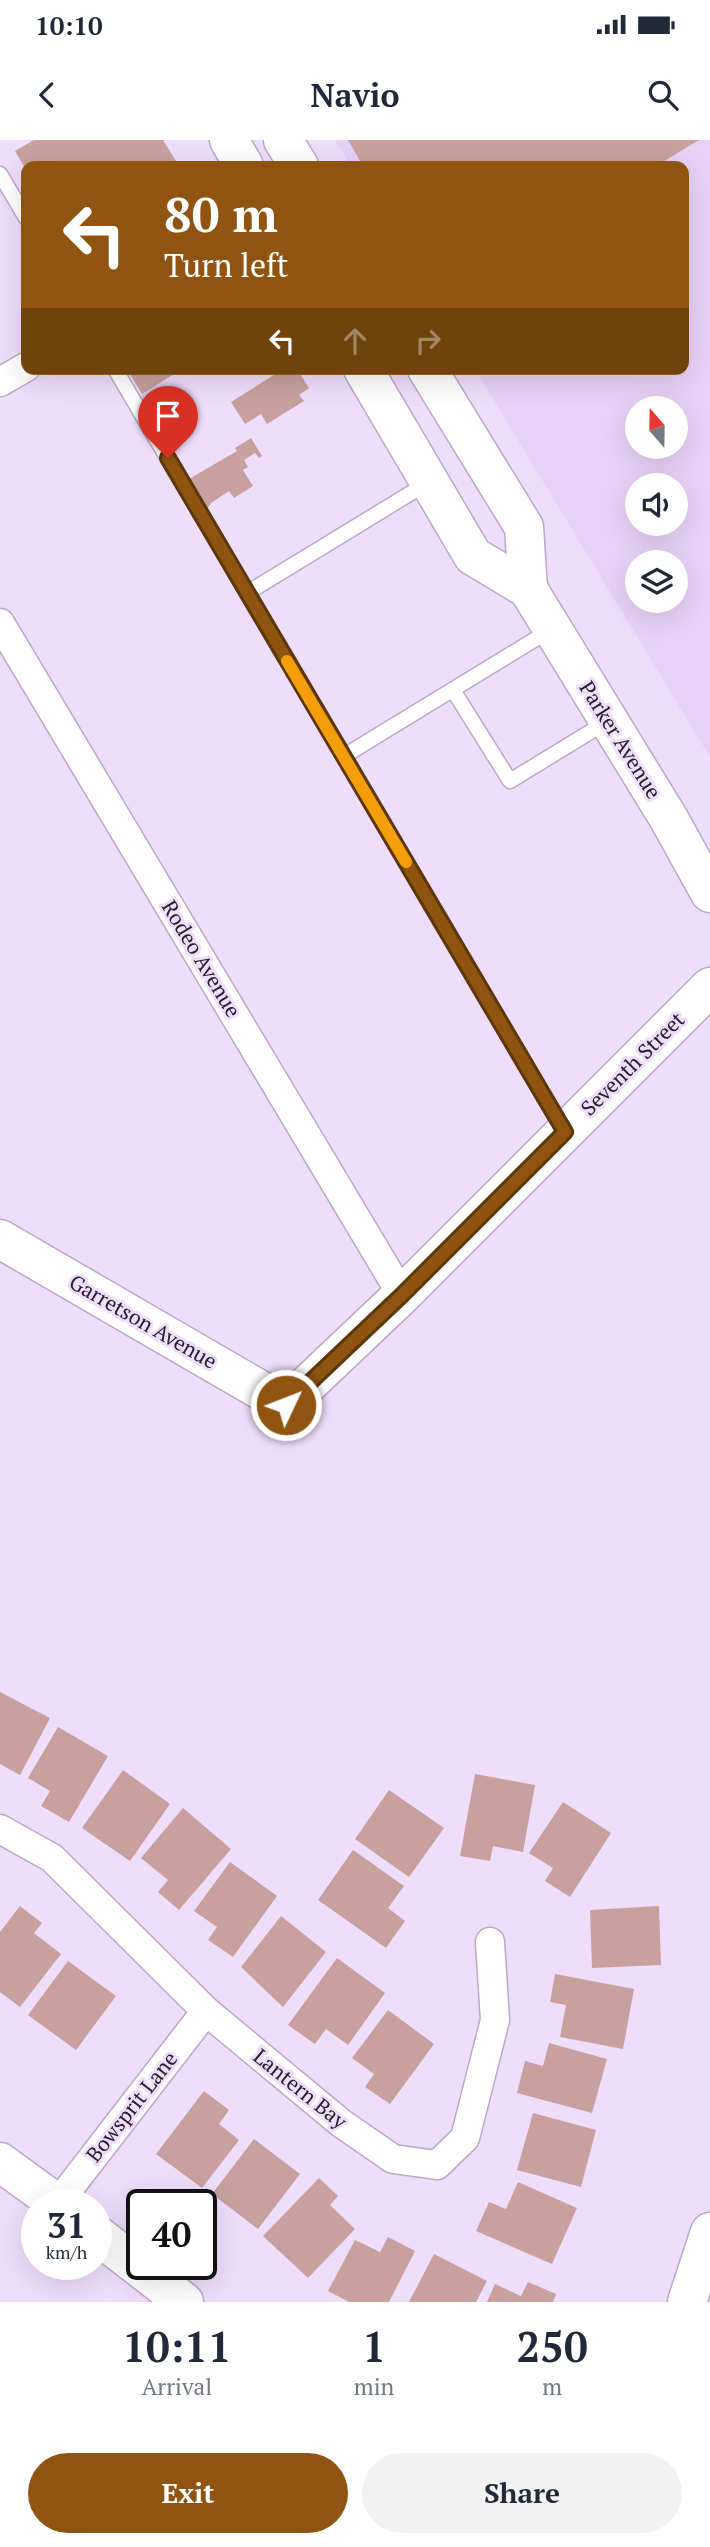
<!DOCTYPE html>
<style>
:root{--surface:#fff;--page:#f2f2f3;--text:#1f2937;--muted:#747a83;--accent:#8e5410}
body{margin:0;font-family:"PT Serif",serif;background:var(--page);color:var(--text);height:100vh;display:flex;flex-direction:column;font-size:26px;white-space:nowrap}
*{box-sizing:border-box;margin:0}
p{font-size:23px;color:var(--muted)}
.icon{flex:none;width:38px;height:38px;fill:none;stroke:currentColor;stroke-width:2;stroke-linecap:round;stroke-linejoin:round}
.map{position:relative;height:2162px;overflow:hidden}
.panel{display:flex;flex-direction:column;background:var(--surface);flex:1}
.panel>*{flex:none}
.hud{position:absolute;left:21px;top:21px;width:668px;height:214px;border-radius:14px;box-shadow:0 7px 28px #0002;background:#8e5410;color:#fff;overflow:hidden}
.needle{width:46px;rotate:340deg}
.buttons{position:absolute;left:625px;top:256px;display:grid;gap:14px}
.buttons a{display:grid;place-items:center;width:63px;height:63px;border-radius:50%;background:var(--surface);box-shadow:0 7px 28px #0002;font-size:35px}
.speed{position:absolute;left:21px;top:2049px;display:flex;gap:14px;font-size:35px;font-weight:700;text-align:center}
.speed>*{display:grid;place-content:center;width:91px;height:91px;border-radius:50%;background:var(--surface);box-shadow:0 7px 28px #0002;line-height:1}
.speed small{font-size:18px;font-weight:400}
.speed .limit{border:4px solid #111;border-radius:10px;background:#fff;color:#111}
.pin{position:absolute;display:grid;place-items:center;width:60px;height:60px;color:#fff;margin:-72px -30px;border-radius:50% 50% 50% 0;rotate:-45deg;box-shadow:0 0 7px #0007}
.pin .icon{rotate:45deg}
.me{position:absolute;width:77px;margin:-38px;rotate:47deg;stroke-linejoin:round;filter:drop-shadow(0 0 5px #0008)}
.turn{display:flex;align-items:center;gap:24px;height:147px;padding:0 28px;font-size:32px}
.turn .icon{width:91px;height:91px;stroke-width:2.5}
.turn b{display:block;font-size:49px;line-height:60px}
.lanes{display:flex;align-items:center;height:66px;padding:0 28px;background:#0003;justify-content:center;gap:35px;direction:ltr}
.lanes .off{opacity:.35}
.eta{display:flex;justify-content:space-evenly;align-items:center;height:119px;text-align:center}
.eta b{font-size:42px;font-weight:600;line-height:49px}
.action{display:flex;gap:14px;margin-top:auto;padding:14px 28px}
.action a{flex:1;height:80px;border-radius:42px;background:var(--accent);color:#fff;font-size:28px;font-weight:600;line-height:80px;text-align:center}
.action a+a{background:var(--page);color:var(--text)}
.status{display:flex;justify-content:space-between;align-items:center;height:49px;padding:0 35px;background:var(--surface);direction:ltr}
.status svg{height:19px;fill:currentColor}
header{display:flex;justify-content:space-between;align-items:center;height:91px;padding:0 28px;background:var(--surface);font-size:32px;font-weight:600}
.map>svg:first-child{display:block}
.built{fill:#e8d1f7;fill-rule:evenodd}
.building{fill:#c8a19e}
.lines{fill:none;stroke-linecap:round;stroke-linejoin:round}
.lane-casing{stroke:#baa8c6;stroke-width:17}
.street-casing{stroke:#baa8c6;stroke-width:31}
.secondary-casing{stroke:#baa8c6;stroke-width:41}
.lane{stroke:#fff;stroke-width:14}
.street{stroke:#fff;stroke-width:28}
.secondary{stroke:#fff;stroke-width:38}
.route-casing{stroke:#5c370a;stroke-width:18}
.route{stroke:#8e5410;stroke-width:12}
.slow{stroke:#f59e0b;stroke-width:12}
.labels{text-anchor:middle;stroke-width:6;stroke-linejoin:round;paint-order:stroke}
.street-label{font-size:21px;fill:#28212d;stroke:#efddfc}
</style>
<div class="status"><b>10:10</b><svg viewBox="0 0 49 12"><path d="M0 12V9h3v3zM5 12V6h3v6zM10 12V3h3v9zM15 12V0h3v12zM26 1h20v11H26zM47 4h2v5h-2z"/></svg></div>
<header><svg class="icon" aria-label="back" viewBox="0 0 24 24"><path d="M15 5l-7 7 7 7"/></svg>Navio<svg class="icon" aria-label="search" viewBox="0 0 24 24"><circle cx="10" cy="10" r="6"/><path d="M15 15l6 6"/></svg></header>
<div class="map">
<svg width="710" height="2162" viewBox="0 0 710 2162">
<rect width="100%" height="100%" fill="#efddfc"/>
<path class="built" d="M 335,0 L 710,0 L 710,617 L 475,229 L 684,229 L 684,26 L 351,26 ZM 637,268 L 676,268 L 676,306 L 637,306 ZM 637,345 L 676,345 L 676,383 L 637,383 ZM 637,422 L 676,422 L 676,460 L 637,460 Z"/>
<g class="building">
<path d="M 34,0 L 163,0 L 179,26 L 26,26 L 26,30 L 15,11 Z"/>
<path d="M 348,0 L 699,0 L 656,26 L 363,26 Z"/>
<path d="M 127,229 L 182,229 L 142,254 Z"/>
<path d="M 283,229 L 297,229 L 309,248 L 299,255 L 304,261 L 267,284 L 261,274 L 245,284 L 231,262 Z"/>
<path d="M 251,298 L 262,316 L 259,318 L 255,313 L 244,320 L 248,327 L 243,330 L 253,346 L 234,358 L 229,351 L 211,363 L 207,369 L 189,339 L 237,311 L 235,308 Z"/>
<path d="M 0,1552 L 50,1578 L 20,1635 L 0,1624 Z"/>
<path d="M 58,1587 L 108,1616 L 69,1682 L 41,1666 L 50,1651 L 28,1638 Z"/>
<path d="M 123,1630 L 170,1664 L 130,1721 L 82,1688 Z"/>
<path d="M 475,1634 L 535,1645 L 523,1712 L 493,1706 L 490,1721 L 460,1716 Z"/>
<path d="M 389,1650 L 444,1688 L 409,1737 L 355,1699 Z"/>
<path d="M 563,1662 L 611,1693 L 570,1757 L 545,1741 L 553,1728 L 529,1713 Z"/>
<path d="M 183,1668 L 231,1709 L 179,1770 L 158,1752 L 168,1740 L 141,1718 Z"/>
<path d="M 353,1710 L 404,1746 L 388,1768 L 405,1781 L 386,1808 L 318,1760 Z"/>
<path d="M 230,1722 L 277,1756 L 233,1817 L 208,1800 L 217,1787 L 194,1771 Z"/>
<path d="M 20,1766 L 42,1783 L 34,1793 L 61,1814 L 20,1867 L 0,1852 L 0,1792 Z"/>
<path d="M 659,1766 L 661,1825 L 592,1828 L 590,1770 Z"/>
<path d="M 281,1776 L 326,1812 L 283,1867 L 241,1827 Z"/>
<path d="M 337,1818 L 385,1853 L 348,1905 L 326,1889 L 315,1904 L 288,1885 Z"/>
<path d="M 68,1821 L 116,1856 L 76,1910 L 28,1875 Z"/>
<path d="M 555,1834 L 634,1849 L 623,1909 L 560,1897 L 566,1865 L 550,1862 Z"/>
<path d="M 388,1870 L 434,1904 L 390,1964 L 365,1947 L 374,1934 L 352,1918 Z"/>
<path d="M 549,1903 L 607,1919 L 592,1973 L 517,1953 L 525,1921 L 543,1926 Z"/>
<path d="M 204,1951 L 229,1970 L 219,1984 L 239,2000 L 202,2048 L 156,2014 Z"/>
<path d="M 533,1973 L 596,1990 L 581,2047 L 517,2030 Z"/>
<path d="M 254,1999 L 300,2034 L 258,2089 L 212,2054 Z"/>
<path d="M 319,2038 L 338,2056 L 330,2065 L 355,2089 L 308,2138 L 263,2096 Z"/>
<path d="M 518,2042 L 577,2068 L 552,2124 L 476,2091 L 489,2062 L 506,2069 Z"/>
<path d="M 388,2097 L 415,2111 L 389,2162 L 349,2162 L 328,2151 L 355,2100 L 380,2112 Z"/>
<path d="M 434,2114 L 487,2141 L 476,2162 L 409,2162 Z"/>
<path d="M 528,2142 L 556,2154 L 553,2162 L 487,2162 L 495,2144 L 521,2156 Z"/>
</g>
<g class="lines">
<g class="lane-casing">
<g id="lane">
<path d="M 0,34 L 26,78"/>
<path d="M 115,229 L 564,991"/>
<path d="M 247,453 L 429,342"/>
<path d="M 453,550 L 510,641 L 608,581"/>
<path d="M 344,616 L 552,489"/>
</g>
</g>
<g class="street-casing">
<g id="street">
<path d="M 0,242 L 26,227"/>
<path d="M 0,483 L 402,1155"/>
<path d="M 0,1689 L 52,1718 L 206,1871 L 341,1983 L 393,2019 L 437,2025 L 465,1998 L 495,1880 L 490,1802"/>
<path d="M 57,2064 L 206,1871"/>
</g>
</g>
<g class="secondary-casing">
<g id="secondary">
<path d="M 229,0 L 244,26"/>
<path d="M 283,0 L 299,26"/>
<path d="M 363,229 L 473,416 L 528,449 L 669,679 L 710,753"/>
<path d="M 427,229 L 524,387 L 528,449"/>
<path d="M 0,1099 L 286,1265 L 402,1155 L 710,847"/>
<path d="M 0,2022 L 59,2065"/>
<path d="M 96,2094 L 184,2162"/>
<path d="M 687,2162 L 710,2092"/>
</g>
</g>
<use href="#lane" class="lane"/>
<use href="#street" class="street"/>
<use href="#secondary" class="secondary"/>
</g>
<g class="lines">
<g class="route-casing">
<path id="route" d="M 168,318 L 565,992 L 402,1155 L 286,1265"/>
</g>
<use href="#route" class="route"/>
<path class="slow" d="M 287,521 L 406,722"/>
</g>
<g class="labels">
<g class="street-label">
<text transform="translate(620 600) rotate(58)" y="7">Parker Avenue</text>
<text transform="translate(201 819) rotate(59)" y="7">Rodeo Avenue</text>
<text transform="translate(633 924) rotate(-45)" y="7">Seventh Street</text>
<text transform="translate(143 1182) rotate(30)" y="7">Garretson Avenue</text>
<text transform="translate(300 1949) rotate(39)" y="7">Lantern Bay</text>
<text transform="translate(132 1967) rotate(-52)" y="7">Bowsprit Lane</text>
</g>
</g>
</svg>
<div class="buttons">
<a><svg class="needle" viewBox="-14 -14 28 28"><path d="M0-13l5 13h-10z" fill="#e53935"/><path d="M0 13l5-13h-10z" fill="#747a83"/></svg></a>
<a><svg class="icon" aria-label="sound" viewBox="0 0 24 24"><path d="M4 9h4l5-4v14l-5-4H4zM17 9q2 3 0 6"/></svg></a>
<a><svg class="icon" aria-label="layers" viewBox="0 0 24 24"><path d="M12 4l9 5-9 5-9-5zM3 14l9 5 9-5"/></svg></a>
</div>
<div class="speed"><div>31<small>km/h</small></div><div class="limit">40</div></div>
<div class="pin" style="left:168px;top:318px;background:#d93025"><svg class="icon" aria-label="arrive" viewBox="0 0 24 24"><path d="M6 21V4h12l-3 4 3 4H6"/></svg></div>
<svg class="me" style="left:286px;top:1265px" viewBox="-20 -20 40 40"><circle r="17" fill="#8e5410" stroke="#fff" stroke-width="3"/><path d="M0-11L8 9 0 5-8 9z" fill="#fff"/></svg>
<div class="hud">
<div class="turn"><svg class="icon" aria-label="left" viewBox="0 0 24 24"><path d="M17 20v-9H6M10 6l-5 5 5 5"/></svg><div><b>80 m</b>Turn left</div></div>
<div class="lanes"><svg class="icon" aria-label="left" viewBox="0 0 24 24"><path d="M17 20v-9H6M10 6l-5 5 5 5"/></svg><svg class="icon off" aria-label="ahead" viewBox="0 0 24 24"><path d="M12 20V5M6 11l6-6 6 6"/></svg><svg class="icon off" aria-label="right" viewBox="0 0 24 24"><path d="M7 20v-9h11M14 6l5 5-5 5"/></svg></div>
</div>
</div>
<section class="panel">
<div class="eta">
<div><b>10:11</b><p>Arrival</p></div>
<div><b>1</b><p>min</p></div>
<div><b>250</b><p>m</p></div>
</div>
<div class="action"><a>Exit</a><a>Share</a></div>
</section>
